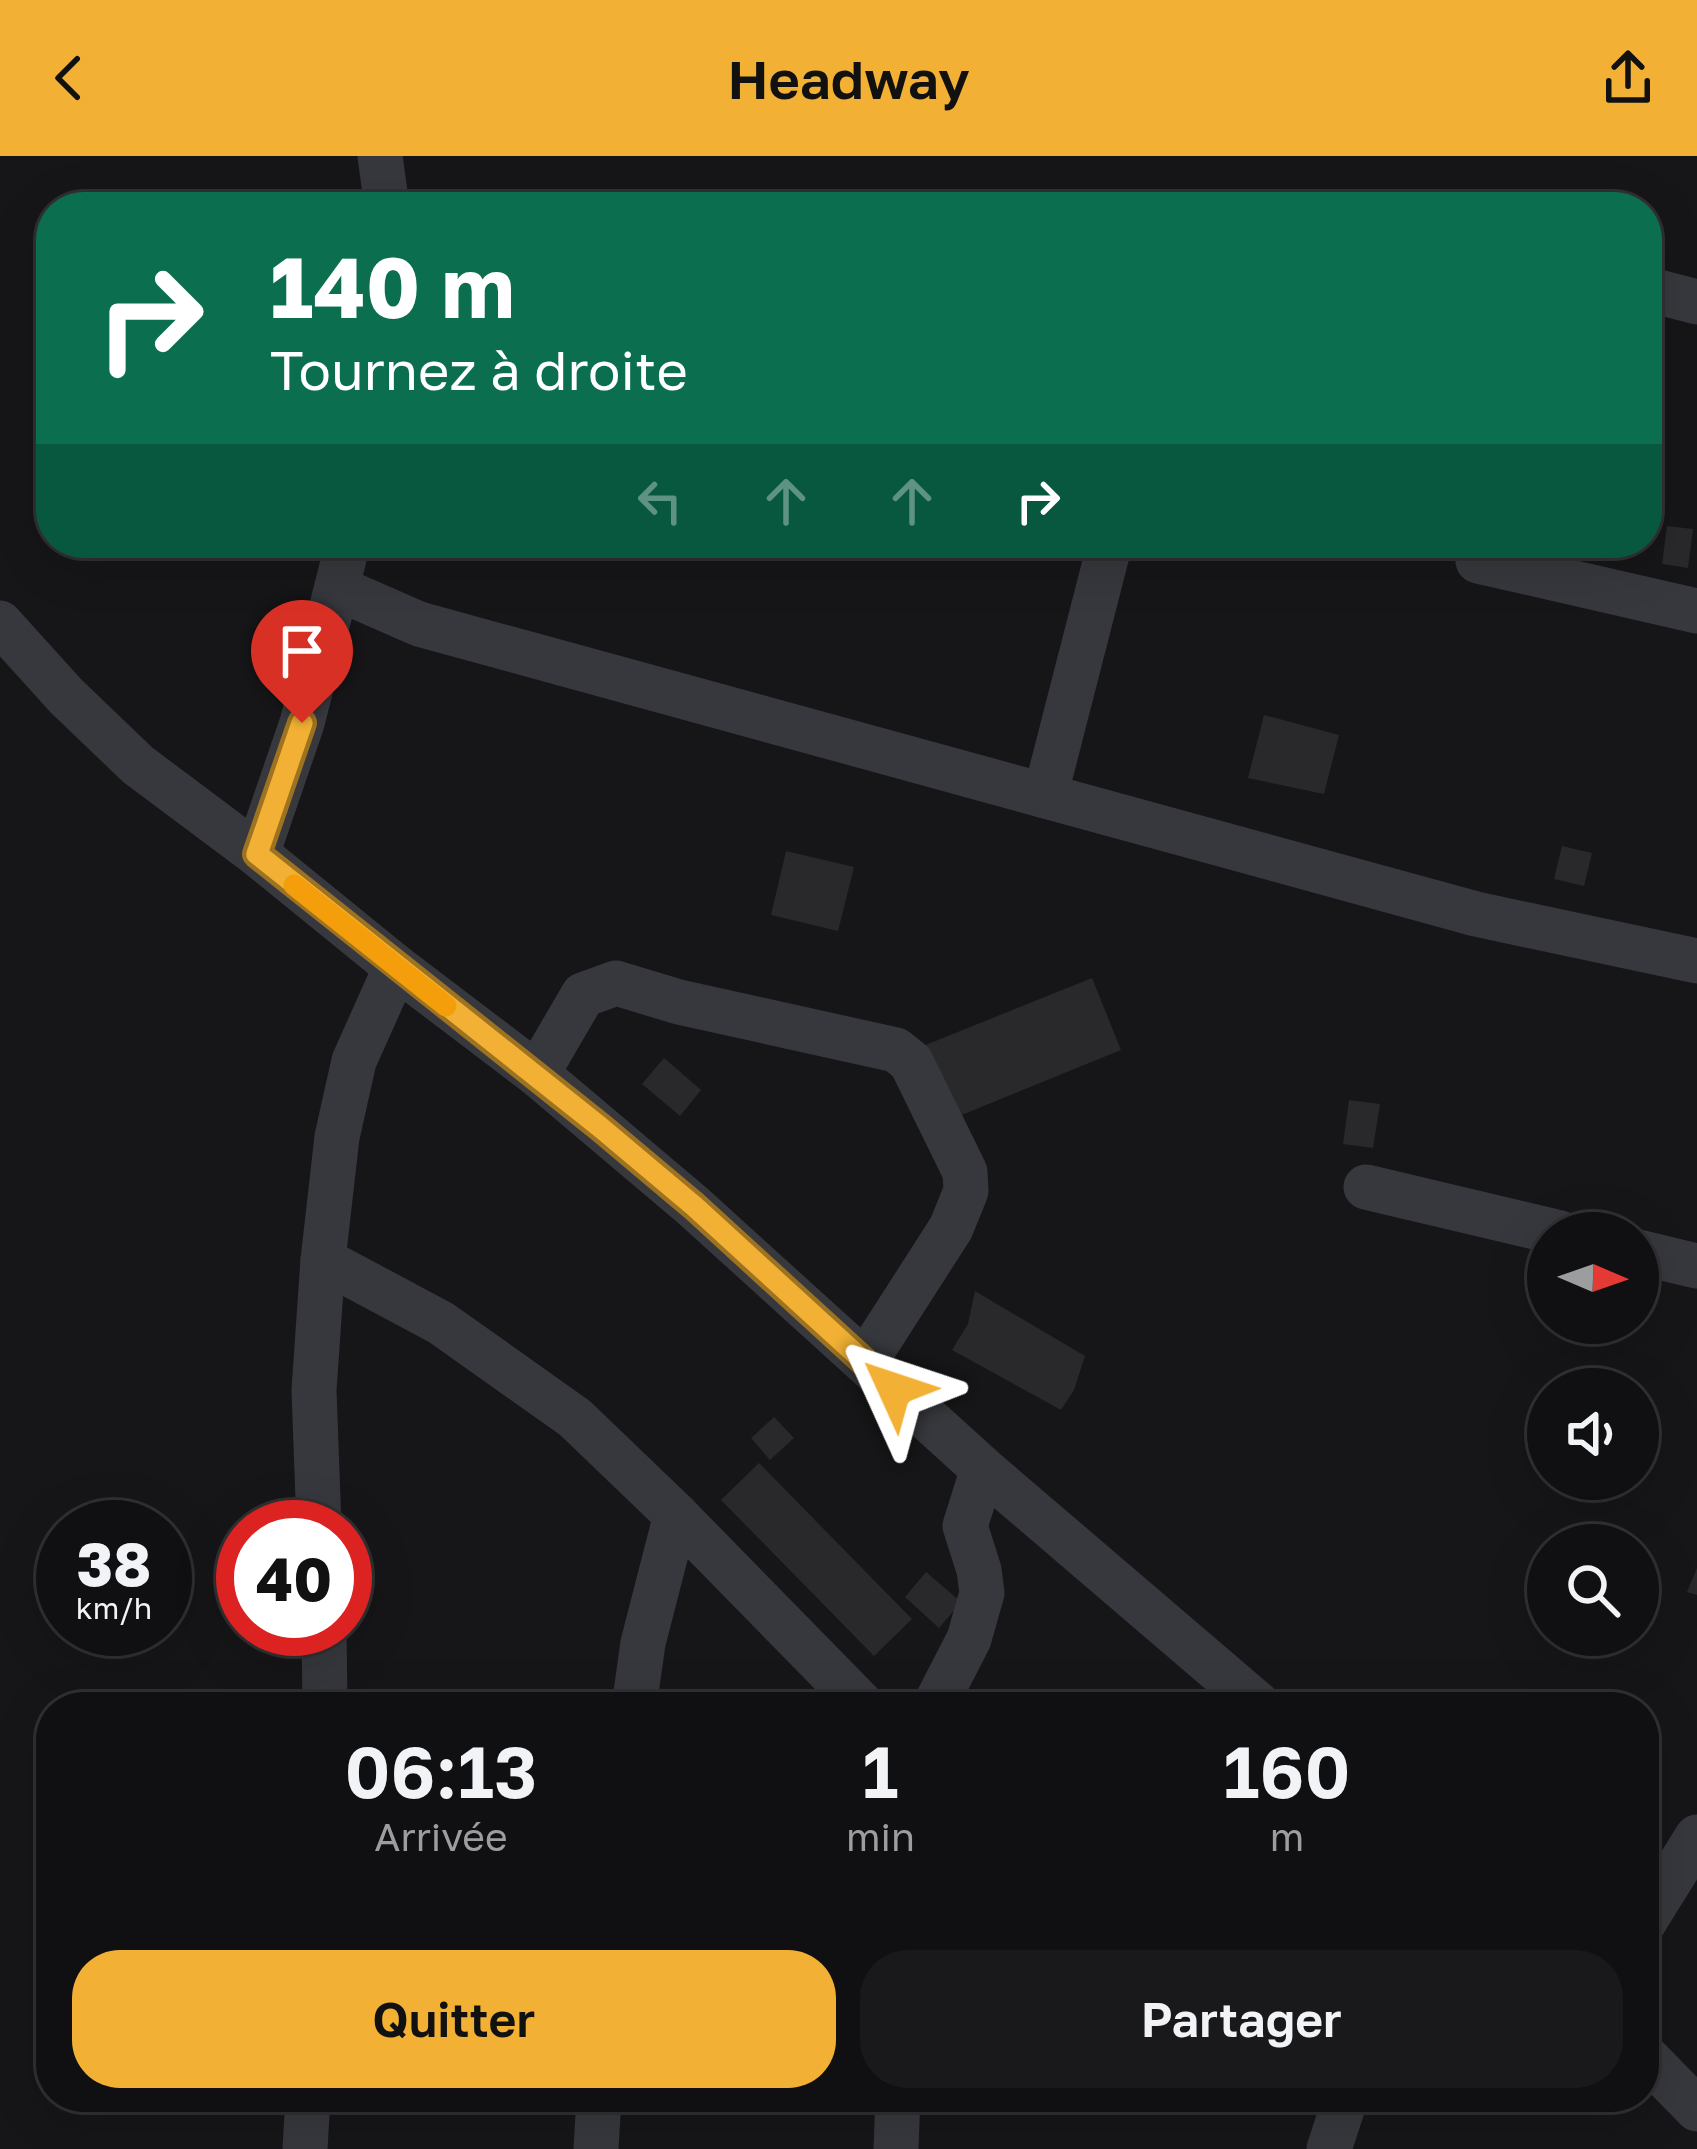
<!DOCTYPE html>
<html lang="fr">
<meta charset="utf-8">
<style>
:root{--surface:#101012;--page:#19191b;--text:#f1f3f6;--muted:#9c9d9f;--line:#303032;--accent:#f2b134}
body{margin:0;font-family:"Golos Text",sans-serif;background:var(--page);color:var(--text);height:100vh;display:flex;flex-direction:column;font-size:45px;white-space:nowrap}
*{box-sizing:border-box;margin:0}
p{font-size:39px;color:var(--muted)}
.icon{flex:none;width:66px;height:66px;fill:none;stroke:currentColor;stroke-width:2;stroke-linecap:round;stroke-linejoin:round}
.map{position:relative;flex:1;overflow:hidden}
.drawer{position:absolute;left:36px;top:1536px;width:1623px;height:420px;display:flex;flex-direction:column;background:var(--surface);border-radius:48px;box-shadow:0 12px 48px #0002,0 0 0 3px var(--line)}
.drawer>*{flex:none}
.hud{position:absolute;left:36px;top:36px;width:1626px;height:366px;border-radius:48px;box-shadow:0 12px 48px #0002,0 0 0 3px var(--line);background:#0b6e4f;color:#fff;overflow:hidden}
.needle{width:78px;rotate:92deg}
.fabs{position:absolute;left:1527px;top:1056px;display:grid;gap:24px}
.fabs a{display:grid;place-items:center;width:132px;height:132px;border-radius:50%;background:var(--surface);box-shadow:0 12px 48px #0002,0 0 0 3px var(--line);font-size:60px}
.speed{position:absolute;left:36px;top:1344px;display:flex;gap:24px;font-size:60px;font-weight:700;text-align:center}
.speed>*{display:grid;place-content:center;width:156px;height:156px;border-radius:50%;background:var(--surface);box-shadow:0 12px 48px #0002,0 0 0 3px var(--line);line-height:1}
.speed small{font-size:30px;font-weight:400}
.speed .limit{border:18px solid #d22;background:#fff;color:#111}
.pin{position:absolute;display:grid;place-items:center;width:102px;height:102px;color:#fff;margin:-123px -51px;border-radius:50% 50% 50% 0;rotate:-45deg;box-shadow:0 0 12px #0007}
.pin .icon{rotate:45deg}
.me{position:absolute;width:132px;margin:-66px;rotate:312deg;stroke-linejoin:round;filter:drop-shadow(0 0 9px #0008)}
.turn{display:flex;align-items:center;gap:42px;height:252px;padding:0 36px;font-size:54px}
.turn .icon{width:156px;height:156px;stroke-width:2.5}
.turn b{display:block;font-size:84px;line-height:102px}
.lanes{display:flex;align-items:center;height:114px;padding:0 36px;background:#0003;justify-content:center;gap:60px;direction:ltr}
.lanes .off{opacity:.35}
.eta{display:flex;justify-content:space-evenly;align-items:center;height:204px;text-align:center}
.eta b{font-size:72px;font-weight:600;line-height:84px}
.cta{display:flex;gap:24px;margin-top:auto;padding:24px 36px}
.cta a{flex:1;height:138px;border-radius:48px;background:var(--accent);color:#111;font-size:48px;font-weight:600;line-height:138px;text-align:center}
.cta a+a{background:var(--page);color:var(--text)}
header{display:flex;justify-content:space-between;align-items:center;height:156px;padding:0 36px;background:var(--accent);color:#111;font-size:54px;font-weight:600}
.map>svg:first-child{display:block}
.building{fill:#29292c}
.lines{fill:none;stroke-linecap:round;stroke-linejoin:round}
.minor{stroke:#37383d;stroke-width:45}
.route-casing{stroke:#9d7322;stroke-width:30}
.route{stroke:#f2b134;stroke-width:21}
.slow{stroke:#f59e0b;stroke-width:21}
</style>
<header><svg class="icon" aria-label="back" viewBox="0 0 24 24"><path d="M15 5l-7 7 7 7"/></svg>Headway<svg class="icon" aria-label="share" viewBox="0 0 24 24"><path d="M12 15V3M7 8l5-5 5 5M5 13v7h14v-7"/></svg></header>
<div class="map">
<svg width="1697" height="1993" viewBox="0 0 1697 1993">
<rect width="100%" height="100%" fill="#161618"/>
<g class="building">
<path d="M 1667,370 L 1693,373 L 1688,412 L 1662,408 Z"/>
<path d="M 1264,559 L 1339,579 L 1324,638 L 1248,622 Z"/>
<path d="M 1562,690 L 1592,697 L 1584,730 L 1554,723 Z"/>
<path d="M 786,695 L 854,711 L 838,775 L 771,759 Z"/>
<path d="M 1092,822 L 1121,894 L 952,963 L 923,890 Z"/>
<path d="M 664,902 L 701,934 L 680,960 L 642,928 Z"/>
<path d="M 1349,944 L 1380,948 L 1373,992 L 1343,988 Z"/>
<path d="M 975,1135 L 1085,1200 L 1074,1234 L 1061,1254 L 952,1194 L 968,1168 Z"/>
<path d="M 774,1261 L 794,1282 L 770,1304 L 751,1282 Z"/>
<path d="M 759,1307 L 912,1463 L 874,1500 L 721,1344 Z"/>
<path d="M 1697,1412 L 1697,1439 L 1687,1436 Z"/>
<path d="M 926,1416 L 961,1446 L 939,1472 L 905,1441 Z"/>
<path d="M 1154,1540 L 1180,1551 L 1149,1551 Z"/>
</g>
<g class="lines">
<g class="minor">
<path d="M 380,0 L 387,51"/>
<path d="M 1647,133 L 1697,146"/>
<path d="M 1478,405 L 1697,455"/>
<path d="M 337,432 L 419,468 L 1476,758 L 1697,805"/>
<path d="M 0,467 L 66,540 L 138,609 L 257,698 L 396,811 L 537,918 L 693,1050 L 983,1313 L 1261,1551"/>
<path d="M 1045,640 L 1110,387"/>
<path d="M 257,698 L 302,567 L 348,387"/>
<path d="M 537,918 L 583,839 L 616,827 L 679,846 L 896,894 L 911,906 L 965,1016 L 966,1035 L 951,1072 L 865,1206"/>
<path d="M 1366,1031 L 1560,1077"/>
<path d="M 1638,1096 L 1697,1110"/>
<path d="M 323,1104 L 441,1167 L 575,1262 L 676,1359 L 864,1551"/>
<path d="M 319,1371 L 314,1234 L 323,1104 L 337,981 L 354,905 L 396,811"/>
<path d="M 324,1473 L 325,1551"/>
<path d="M 634,1551 L 643,1487 L 676,1359"/>
<path d="M 934,1551 L 969,1483 L 982,1437 L 979,1414 L 965,1370 L 983,1313"/>
<path d="M 1644,1766 L 1697,1681"/>
<path d="M 1644,1899 L 1697,1953"/>
<path d="M 305,1993 L 308,1941"/>
<path d="M 596,1993 L 599,1941"/>
<path d="M 896,1993 L 898,1941"/>
<path d="M 1329,1993 L 1346,1941"/>
</g>
</g>
<g class="lines">
<g class="route-casing">
<path id="route" d="M 302,567 L 257,698 L 600,971 L 694,1050 L 894,1233"/>
</g>
<use href="#route" class="route"/>
<path class="slow" d="M 294,729 L 446,850"/>
</g>
</svg>
<div class="fabs">
<a><svg class="needle" viewBox="-14 -14 28 28"><path d="M0-13l5 13h-10z" fill="#e53935"/><path d="M0 13l5-13h-10z" fill="#9c9d9f"/></svg></a>
<a><svg class="icon" aria-label="sound" viewBox="0 0 24 24"><path d="M4 9h4l5-4v14l-5-4H4zM17 9q2 3 0 6"/></svg></a>
<a><svg class="icon" aria-label="search" viewBox="0 0 24 24"><circle cx="10" cy="10" r="6"/><path d="M15 15l6 6"/></svg></a>
</div>
<div class="speed"><div>38<small>km/h</small></div><div class="limit">40</div></div>
<div class="pin" style="left:302px;top:567px;background:#d93025"><svg class="icon" aria-label="arrive" viewBox="0 0 24 24"><path d="M6 21V4h12l-3 4 3 4H6"/></svg></div>
<svg class="me" style="left:894px;top:1233px" viewBox="-20 -20 40 40"><path d="M0-17L14 15 0 8-14 15z" fill="#f2b134" stroke="#fff" stroke-width="4"/></svg>
<div class="hud">
<div class="turn"><svg class="icon" aria-label="right" viewBox="0 0 24 24"><path d="M7 20v-9h11M14 6l5 5-5 5"/></svg><div><b>140 m</b>Tournez à droite</div></div>
<div class="lanes"><svg class="icon off" aria-label="left" viewBox="0 0 24 24"><path d="M17 20v-9H6M10 6l-5 5 5 5"/></svg><svg class="icon off" aria-label="ahead" viewBox="0 0 24 24"><path d="M12 20V5M6 11l6-6 6 6"/></svg><svg class="icon off" aria-label="ahead" viewBox="0 0 24 24"><path d="M12 20V5M6 11l6-6 6 6"/></svg><svg class="icon" aria-label="right" viewBox="0 0 24 24"><path d="M7 20v-9h11M14 6l5 5-5 5"/></svg></div>
</div>
<section class="drawer">
<div class="eta">
<div><b>06:13</b><p>Arrivée</p></div>
<div><b>1</b><p>min</p></div>
<div><b>160</b><p>m</p></div>
</div>
<div class="cta"><a>Quitter</a><a>Partager</a></div>
</section>
</div>
